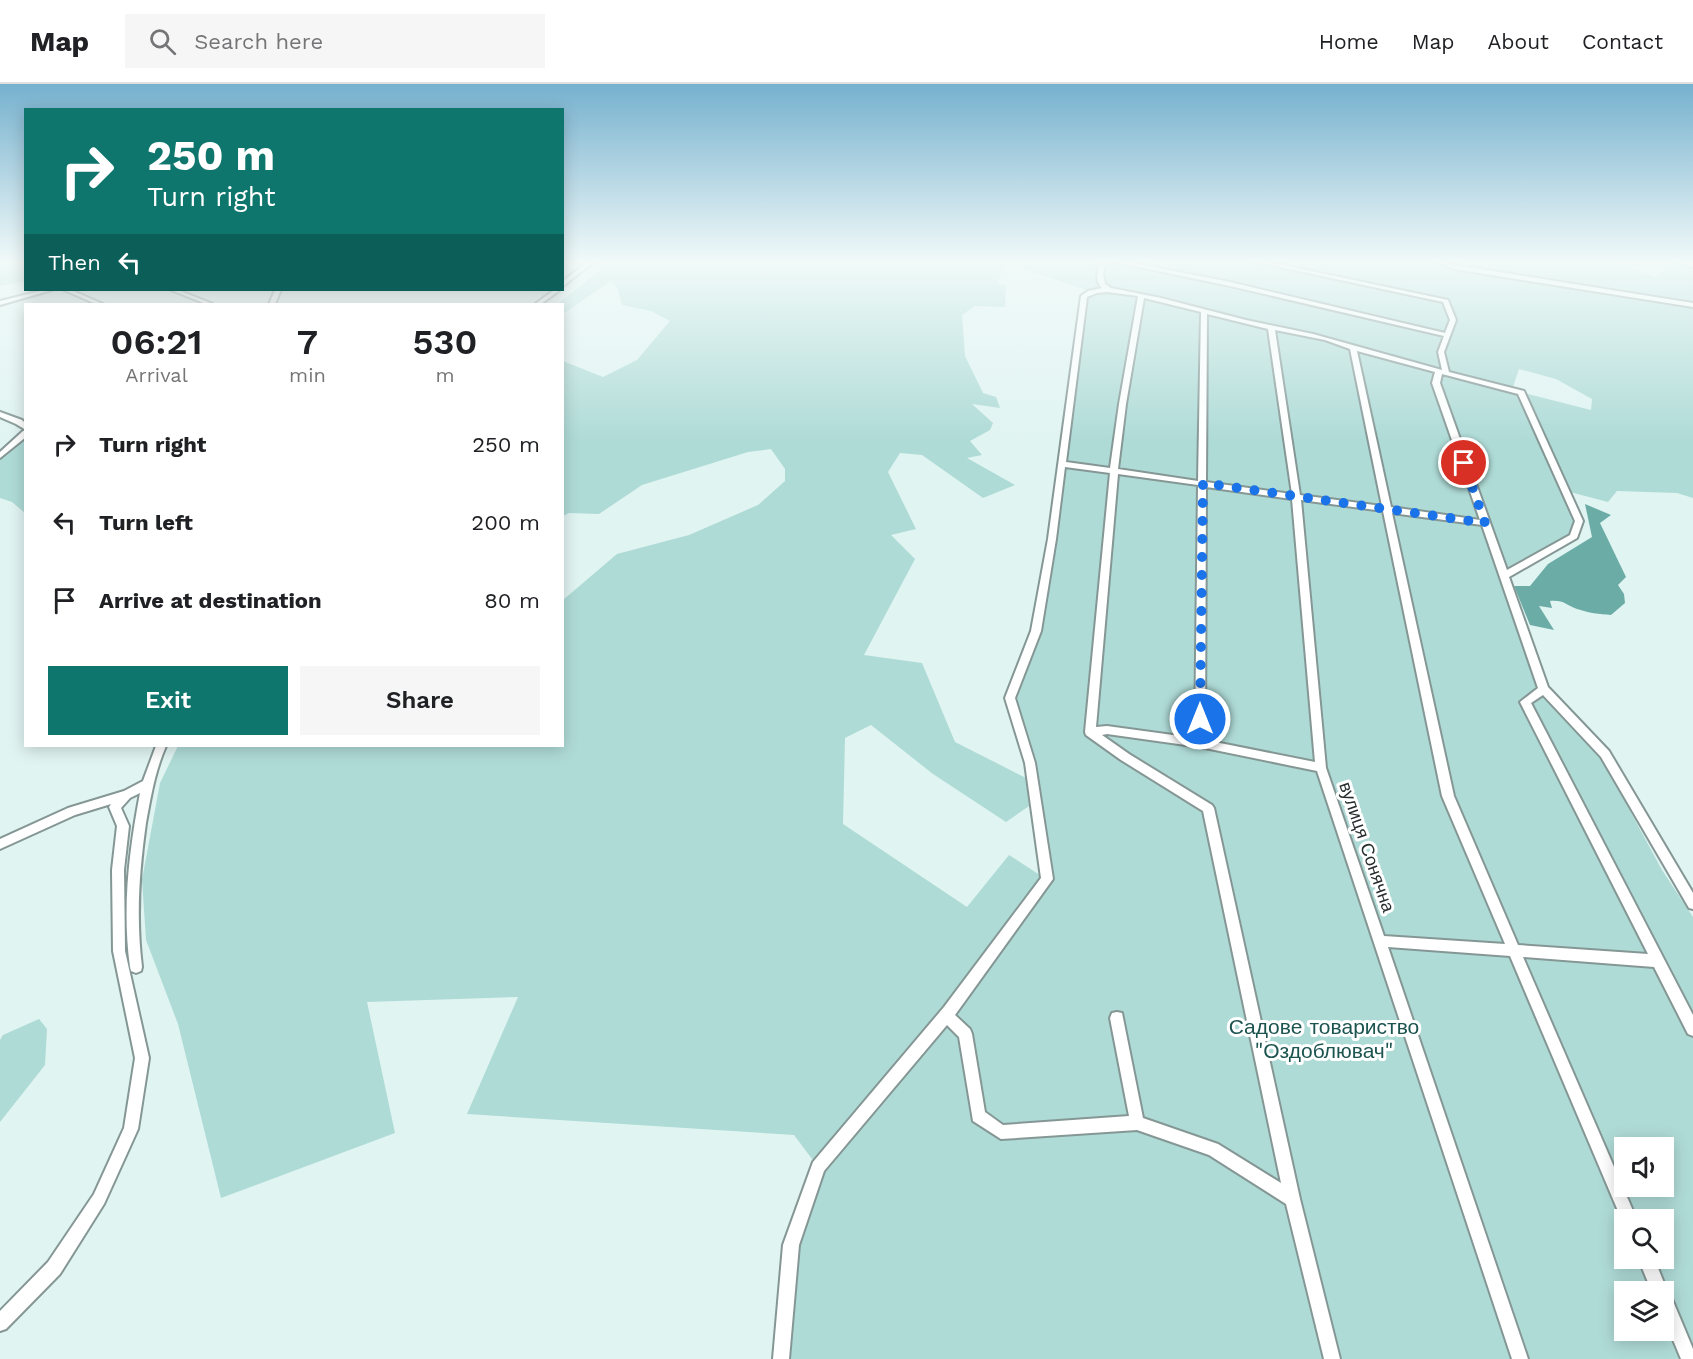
<!DOCTYPE html>
<meta charset="utf-8">
<style>
:root{--surface:#fff;--page:#f6f6f6;--text:#202124;--muted:#757577;--line:#e0e0e0;--accent:#0f766e}
body{margin:0;font-family:"Work Sans",sans-serif;background:var(--page);color:var(--text);height:100vh;display:flex;flex-direction:column;font-size:22px;white-space:nowrap}
*{box-sizing:border-box;margin:0}
p{font-size:20px;color:var(--muted)}
.icon{flex:none;width:33px;height:33px;fill:none;stroke:currentColor;stroke-width:2;stroke-linecap:round;stroke-linejoin:round}
.map{position:relative;flex:1;overflow:hidden}
.panel{position:absolute;left:24px;top:219px;width:540px;height:444px;display:flex;flex-direction:column;background:var(--surface);border-radius:0px;box-shadow:0 3px 15px #0003}
.panel>*{flex:none}
.hud{position:absolute;left:24px;top:24px;width:540px;height:183px;border-radius:0px;box-shadow:0 3px 15px #0003;background:#0f766e;color:#fff;overflow:hidden}
.buttons{position:absolute;left:1614px;top:1053px;display:grid;gap:12px}
.buttons a{display:grid;place-items:center;width:60px;height:60px;border-radius:0px;background:var(--surface);box-shadow:0 3px 15px #0003;font-size:30px}
.pin{position:absolute;display:grid;place-items:center;width:51px;height:51px;color:#fff;margin:-26px;border:3px solid #fff;border-radius:50%;box-shadow:0 2px 6px #0007}
.me{position:absolute;width:66px;margin:-33px;rotate:0deg;stroke-linejoin:round;filter:drop-shadow(0 0 4px #0008)}
.turn{display:flex;align-items:center;gap:21px;height:126px;padding:0 24px;font-size:27px}
.turn .icon{width:78px;height:78px;stroke-width:2.5}
.turn b{display:block;font-size:42px;line-height:51px}
.then{display:flex;align-items:center;height:57px;padding:0 24px;background:#0003;gap:12px;font-size:22px}
.eta{display:flex;justify-content:space-evenly;align-items:center;height:102px;text-align:center}
.eta b{font-size:36px;font-weight:600;line-height:42px}
.action{display:flex;gap:12px;margin-top:auto;padding:12px 24px}
.action a{flex:1;height:69px;border-radius:0px;background:var(--accent);color:#fff;font-size:24px;font-weight:600;line-height:69px;text-align:center}
.action a+a{background:var(--page);color:var(--text)}
ul{padding:0;list-style:none}
li{display:flex;align-items:center;gap:18px;height:78px;padding:0 24px}
li div{flex:1}
li b{display:block;font-size:22px}
li em{font-style:normal}
header{display:flex;align-items:center;gap:36px;box-sizing:border-box;height:84px;padding:0 30px;background:var(--surface);border-bottom:2px solid var(--line)}
header strong{font-size:28px}
nav{display:flex;gap:33px;margin-inline-start:auto;font-size:21px}
.search{width:420px;height:54px;background:var(--page);display:flex;align-items:center;gap:15px;box-sizing:border-box;padding:0 21px;border-radius:0px;color:var(--muted);font-size:22px}
.map>svg:first-child{display:block}
.green{fill:#afdbd7;fill-rule:evenodd}
.water{fill:#6caca7}
.lines{fill:none;stroke-linecap:round;stroke-linejoin:round}
.minor-casing{stroke:#859795;stroke-width:4}
.minor{fill:#fff;fill-rule:evenodd}
.route{stroke:#1a73e8;stroke-width:10;stroke-dasharray:0 18}
.labels{text-anchor:middle;stroke-width:6;stroke-linejoin:round;paint-order:stroke}
.street-label{font-size:18px;fill:#272f2e;stroke:#fff}
.near-park-label{font-size:21px;fill:#1c5450;stroke:#fff}
</style>
<header>
<strong>Map</strong>
<div class="search"><svg class="icon" aria-label="search" viewBox="0 0 24 24"><circle cx="10" cy="10" r="6"/><path d="M15 15l6 6"/></svg>Search here</div>
<nav><a>Home</a><a>Map</a><a>About</a><a>Contact</a></nav>
</header>
<div class="map">
<svg width="1693" height="1275" viewBox="0 0 1693 1275">
<rect width="100%" height="100%" fill="#e0f4f2"/>
<g class="green">
<path d="M 0,177 L 25,177 L 25,197 L 0,202 Z"/>
<path d="M 611,177 L 1611,177 L 1656,193 L 1674,177 L 1693,181 L 1693,414 L 1677,409 L 1617,407 L 1608,418 L 1566,407 L 1579,437 L 1574,452 L 1503,492 L 1544,605 L 1601,673 L 1662,786 L 1693,833 L 1693,1275 L 781,1275 L 791,1161 L 818,1083 L 794,1051 L 467,1030 L 518,913 L 367,918 L 395,1049 L 221,1114 L 178,940 L 146,856 L 142,796 L 160,699 L 178,662 L 562,662 L 563,516 L 617,470 L 689,451 L 758,421 L 785,397 L 785,385 L 771,365 L 748,368 L 642,401 L 599,430 L 569,429 L 563,432 L 563,277 L 603,293 L 637,276 L 670,237 L 651,227 L 622,221 L 617,204 L 611,197 L 563,230 L 562,220 L 558,220 ZM 1006,179 L 1089,207 L 1084,212 L 1036,547 L 1010,614 L 1032,697 L 955,658 L 922,579 L 864,571 L 915,475 L 891,451 L 916,445 L 888,388 L 900,369 L 922,371 L 983,414 L 1015,401 L 967,374 L 982,371 L 970,357 L 990,346 L 993,339 L 972,320 L 1000,324 L 996,313 L 983,309 L 965,272 L 962,231 L 975,222 L 1005,223 L 1006,201 L 997,200 ZM 1519,285 L 1556,295 L 1592,315 L 1591,326 L 1512,306 ZM 871,641 L 933,690 L 1006,738 L 1035,718 L 1046,795 L 1009,771 L 967,823 L 843,740 L 845,654 ZM 1624,1064 L 1664,1064 L 1664,1102 L 1624,1102 ZM 1624,1136 L 1664,1136 L 1664,1174 L 1624,1174 ZM 1624,1208 L 1664,1208 L 1664,1246 L 1624,1246 Z"/>
<path d="M 25,349 L 25,429 L 12,418 L 0,414 L 0,372 Z"/>
<path d="M 39,935 L 47,945 L 45,981 L 0,1038 L 0,956 L 3,951 Z"/>
</g>
<path class="water" d="M 1585,420 L 1611,431 L 1600,439 L 1626,493 L 1618,501 L 1624,510 L 1625,519 L 1611,531 C 1599,530 1589,529 1577,525 C 1565,521 1565,516 1550,517 L 1552,524 L 1539,522 L 1554,546 L 1530,541 L 1514,502 L 1530,502 L 1548,480 L 1592,453 Z"/>
<g class="lines">
<g class="minor-casing">
<g id="minor">
<path d="M 588,177 L 595,177 L 562,203 L 562,198 Z"/>
<path d="M 1100,177 L 1106,177 L 1103,190 L 1105,200 L 1111,204 L 1161,214 L 1246,236 L 1313,250 L 1442,286 L 1438,268 L 1444,252 L 1230,202 L 1110,177 L 1123,177 L 1230,198 L 1445,249 L 1450,236 L 1443,218 L 1251,177 L 1264,177 L 1448,216 L 1456,236 L 1444,268 L 1449,288 L 1524,307 L 1583,437 L 1577,454 L 1509,493 L 1548,603 L 1609,667 L 1693,809 L 1693,825 L 1689,824 L 1601,673 L 1543,611 L 1531,619 L 1693,931 L 1693,952 L 1688,950 L 1654,883 L 1523,873 L 1637,1136 L 1624,1136 L 1624,1141 L 1510,872 L 1388,863 L 1528,1275 L 1512,1275 L 1317,687 L 1200,663 L 1107,650 L 1102,651 L 1129,670 L 1212,721 L 1214,724 L 1300,1115 L 1340,1275 L 1324,1275 L 1286,1120 L 1209,1071 L 1137,1046 L 1001,1055 L 973,1037 L 959,953 L 947,941 L 824,1087 L 799,1161 L 789,1275 L 773,1275 L 783,1161 L 813,1078 L 944,923 L 1041,794 L 1025,679 L 1005,614 L 1031,547 L 1048,455 L 1081,212 L 1088,207 L 1102,204 C 1094,197 1098,186 1100,177 ZM 1107,208 L 1138,212 L 1119,320 L 1110,384 L 1066,378 L 1087,213 L 1097,209 ZM 1144,214 L 1201,228 L 1198,397 L 1118,385 L 1126,320 ZM 1207,230 L 1268,245 L 1292,410 L 1206,398 ZM 1275,246 L 1325,256 L 1350,265 L 1382,422 L 1300,411 ZM 1357,267 L 1435,288 L 1432,299 L 1480,436 L 1391,423 ZM 1442,290 L 1518,310 L 1575,437 L 1570,451 L 1507,486 L 1440,299 ZM 1065,383 L 1110,389 L 1085,648 L 1086,651 L 1121,676 L 1203,727 L 1281,1099 L 1218,1060 L 1143,1034 L 1122,929 L 1117,928 L 1112,929 L 1110,934 L 1129,1032 L 1003,1041 L 985,1028 L 972,950 L 970,945 L 955,931 L 1053,795 L 1035,679 L 1015,614 L 1041,547 L 1056,455 ZM 1118,390 L 1198,401 L 1195,654 L 1107,642 L 1096,643 ZM 1206,403 L 1292,415 L 1315,678 L 1205,656 ZM 1301,416 L 1383,427 L 1442,712 L 1505,860 L 1384,852 L 1326,684 ZM 1392,429 L 1482,441 L 1538,604 L 1520,618 L 1648,870 L 1518,861 L 1454,712 Z"/>
<path d="M 1436,177 L 1445,177 L 1455,181 L 1693,219 L 1693,223 L 1454,185 Z"/>
<path d="M 1678,177 L 1693,179 L 1693,183 L 1679,178 Z"/>
<path d="M 44,206 L 52,206 L 0,221 L 0,217 Z"/>
<path d="M 64,206 L 71,206 L 103,220 L 96,220 Z"/>
<path d="M 171,206 L 178,206 L 213,220 L 206,220 Z"/>
<path d="M 275,206 L 281,206 L 275,220 L 269,220 Z"/>
<path d="M 554,206 L 560,206 L 541,220 L 535,220 Z"/>
<path d="M 0,328 L 22,336 L 26,340 L 26,346 L 16,340 L 0,333 Z"/>
<path d="M 23,347 L 26,347 L 26,353 L 0,374 L 0,368 Z"/>
<path d="M 156,662 L 166,662 C 155,687 151,712 146,739 C 139,788 136,834 142,883 L 141,887 L 136,889 L 131,887 L 130,883 C 122,824 129,767 140,709 L 130,714 L 121,724 L 129,742 L 124,786 L 125,867 L 149,974 L 138,1045 L 104,1120 L 60,1190 L 6,1245 L 0,1247 L 0,1227 L 48,1178 L 94,1110 L 124,1044 L 135,974 L 113,867 L 112,786 L 117,742 L 109,723 L 111,720 L 75,731 L 0,765 L 0,755 L 68,724 L 124,707 L 143,697 Z"/>
<path d="M 1638,1174 L 1654,1174 L 1668,1209 L 1670,1210 L 1693,1265 L 1693,1275 L 1681,1275 L 1664,1234 L 1664,1208 L 1652,1208 Z"/>
</g>
</g>
<use href="#minor" class="minor"/>
</g>
<linearGradient id="sky" x2="0" y2="1"><stop stop-color="#76b1ce"/><stop offset="0.5" stop-color="#f1faf9"/><stop offset="1" stop-color="#f1faf9" stop-opacity="0"/></linearGradient>
<rect width="1693" height="356" fill="url(#sky)"/>
<g class="lines">
<path class="route" d="M 1200,635 L 1203,399 L 1485,439 L 1464,379"/>
</g>
<g class="labels">
<g class="street-label">
<text transform="translate(1367 763) rotate(71)" y="6">вулиця Сонячна</text>
</g>
<g class="near-park-label">
<text x="1324" y="950">Садове товариство<tspan x="1324" dy="24">"Оздоблювач"</tspan></text>
</g>
</g>
</svg>
<div class="buttons">
<a><svg class="icon" aria-label="sound" viewBox="0 0 24 24"><path d="M4 9h4l5-4v14l-5-4H4zM17 9q2 3 0 6"/></svg></a>
<a><svg class="icon" aria-label="search" viewBox="0 0 24 24"><circle cx="10" cy="10" r="6"/><path d="M15 15l6 6"/></svg></a>
<a><svg class="icon" aria-label="layers" viewBox="0 0 24 24"><path d="M12 4l9 5-9 5-9-5zM3 14l9 5 9-5"/></svg></a>
</div>
<div class="pin" style="left:1464px;top:379px;background:#d93025"><svg class="icon" aria-label="arrive" viewBox="0 0 24 24"><path d="M6 21V4h12l-3 4 3 4H6"/></svg></div>
<svg class="me" style="left:1200px;top:635px" viewBox="-20 -20 40 40"><circle r="17" fill="#1a73e8" stroke="#fff" stroke-width="3"/><path d="M0-11L8 9 0 5-8 9z" fill="#fff"/></svg>
<div class="hud">
<div class="turn"><svg class="icon" aria-label="right" viewBox="0 0 24 24"><path d="M7 20v-9h11M14 6l5 5-5 5"/></svg><div><b>250 m</b>Turn right</div></div>
<div class="then">Then<svg class="icon" aria-label="left" viewBox="0 0 24 24"><path d="M17 20v-9H6M10 6l-5 5 5 5"/></svg></div>
</div>
<section class="panel">
<div class="eta">
<div><b>06:21</b><p>Arrival</p></div>
<div><b>7</b><p>min</p></div>
<div><b>530</b><p>m</p></div>
</div>
<ul>
<li><svg class="icon" aria-label="right" viewBox="0 0 24 24"><path d="M7 20v-9h11M14 6l5 5-5 5"/></svg><div><b>Turn right</b></div><em>250 m</em></li>
<li><svg class="icon" aria-label="left" viewBox="0 0 24 24"><path d="M17 20v-9H6M10 6l-5 5 5 5"/></svg><div><b>Turn left</b></div><em>200 m</em></li>
<li><svg class="icon" aria-label="arrive" viewBox="0 0 24 24"><path d="M6 21V4h12l-3 4 3 4H6"/></svg><div><b>Arrive at destination</b></div><em>80 m</em></li>
</ul>
<div class="action"><a>Exit</a><a>Share</a></div>
</section>
</div>
